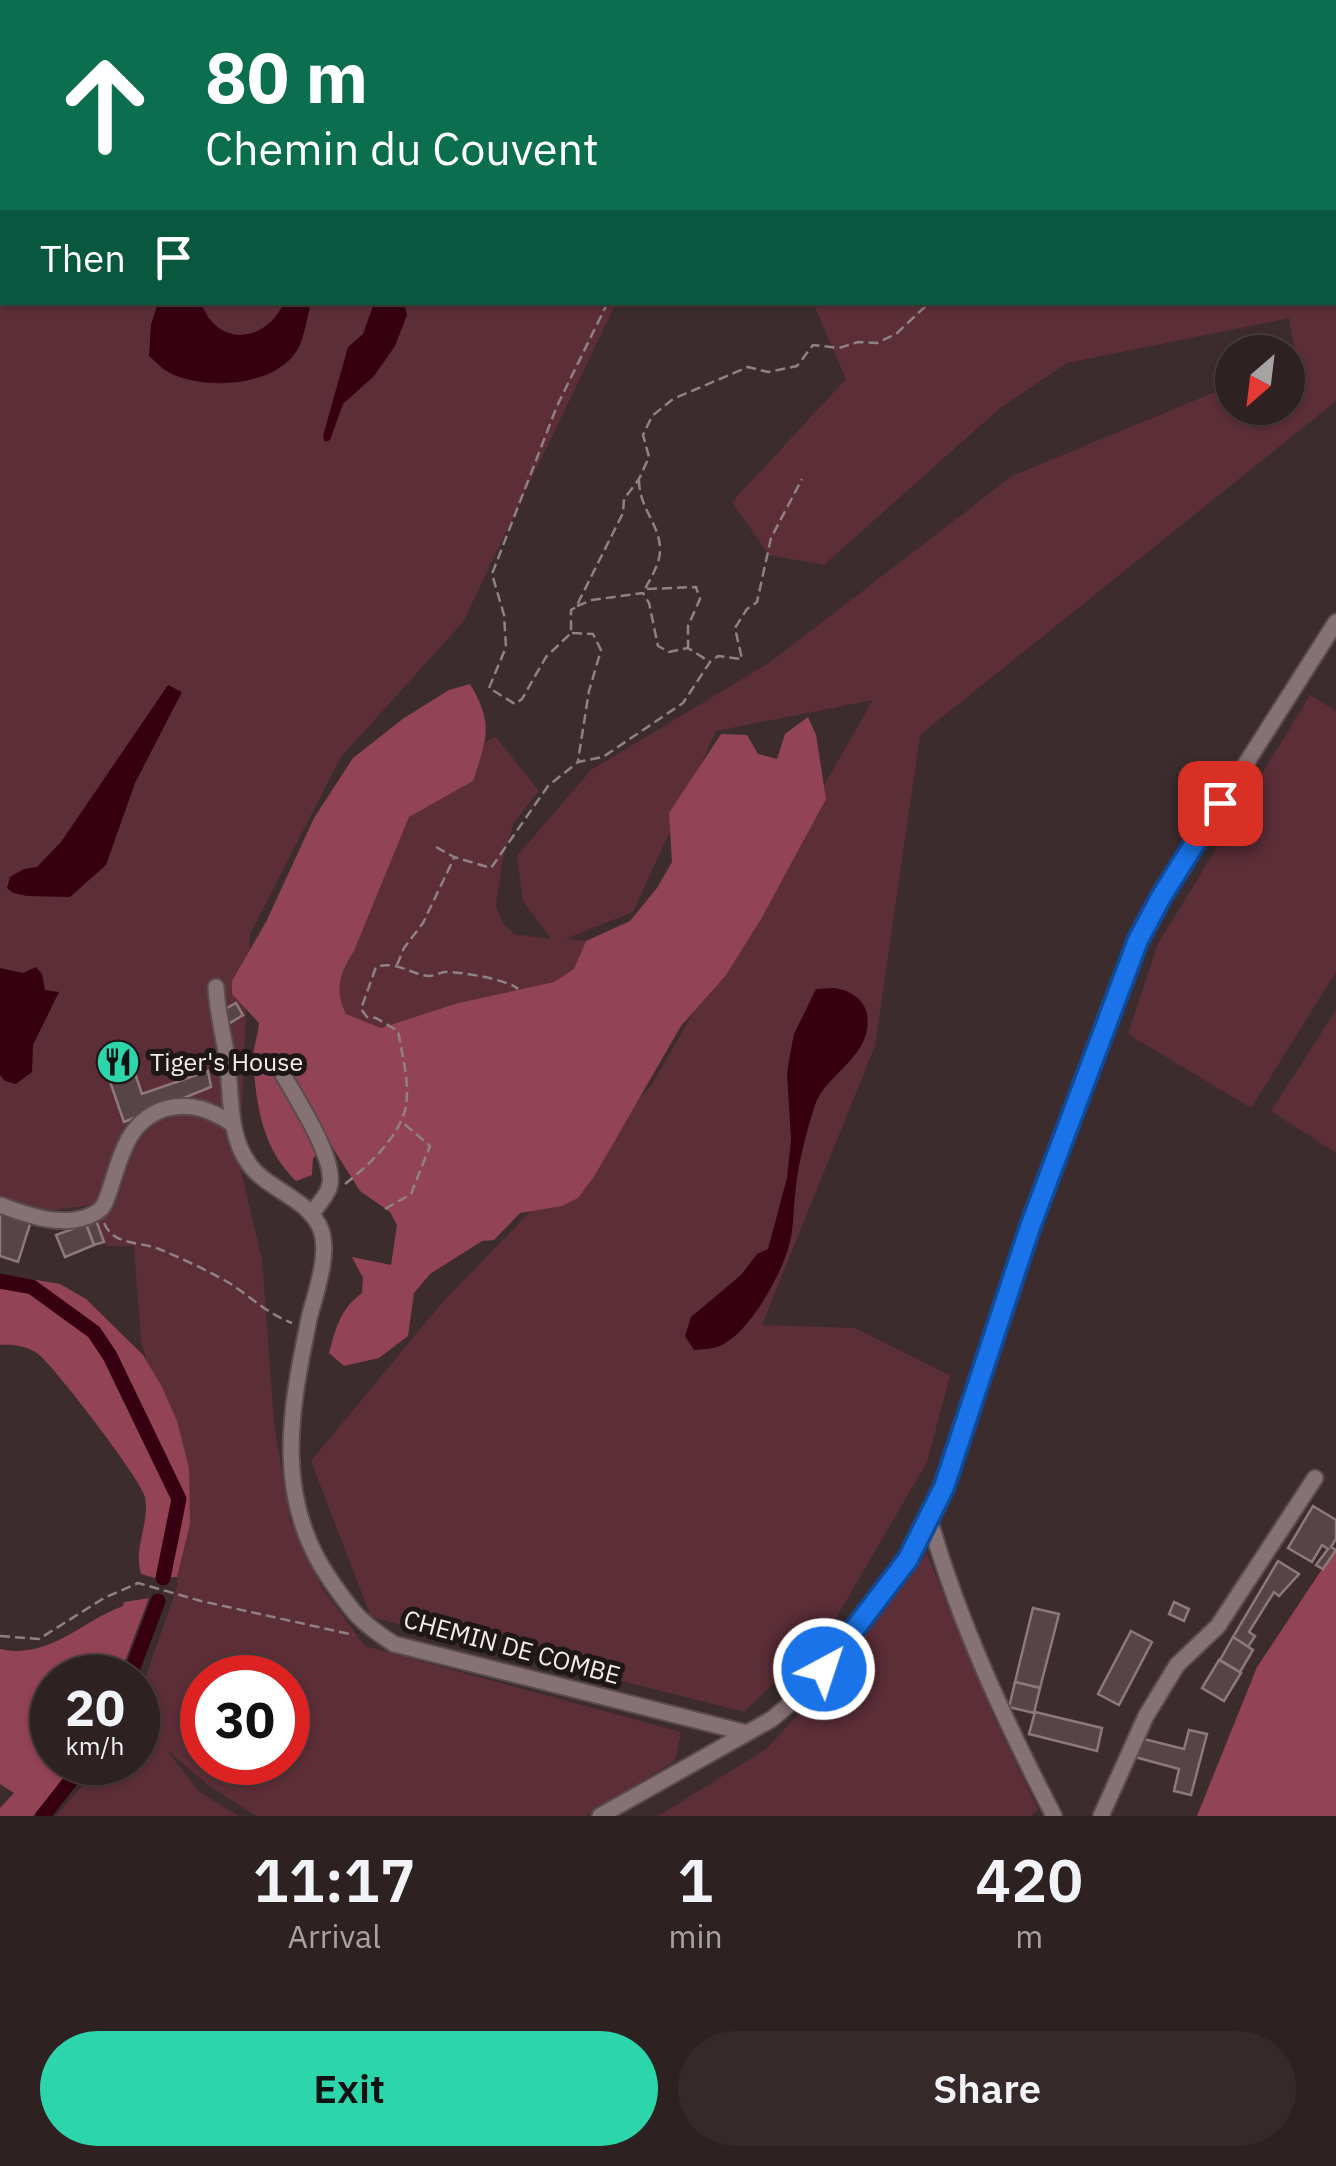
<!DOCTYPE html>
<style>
:root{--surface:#2d2122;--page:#35292a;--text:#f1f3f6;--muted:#a7a3a5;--line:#483e40;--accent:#2dd5ab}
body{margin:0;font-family:"IBM Plex Sans",sans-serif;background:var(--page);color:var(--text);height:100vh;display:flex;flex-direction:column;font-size:38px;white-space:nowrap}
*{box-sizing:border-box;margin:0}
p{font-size:32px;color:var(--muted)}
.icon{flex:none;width:55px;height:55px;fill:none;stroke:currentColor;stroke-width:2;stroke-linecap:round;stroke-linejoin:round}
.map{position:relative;height:1816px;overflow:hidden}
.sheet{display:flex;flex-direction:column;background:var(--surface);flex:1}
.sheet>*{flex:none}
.hud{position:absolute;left:0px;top:0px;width:1338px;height:305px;box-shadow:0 2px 8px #0004,0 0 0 2px var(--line);background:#0b6e4f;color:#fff;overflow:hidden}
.needle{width:65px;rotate:208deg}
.fabs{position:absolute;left:1215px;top:335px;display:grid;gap:20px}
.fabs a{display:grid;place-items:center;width:90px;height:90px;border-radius:50%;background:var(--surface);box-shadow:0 2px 8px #0004,0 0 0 2px var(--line);font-size:50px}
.speed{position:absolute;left:30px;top:1655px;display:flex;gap:20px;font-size:50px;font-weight:700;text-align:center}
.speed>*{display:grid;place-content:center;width:130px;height:130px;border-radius:50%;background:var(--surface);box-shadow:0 2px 8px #0004,0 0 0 2px var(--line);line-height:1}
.speed small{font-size:25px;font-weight:400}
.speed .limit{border:15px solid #d22;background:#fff;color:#111}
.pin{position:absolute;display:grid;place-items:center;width:85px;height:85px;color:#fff;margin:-42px;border-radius:20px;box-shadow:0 5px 15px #0006}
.me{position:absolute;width:110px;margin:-55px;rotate:40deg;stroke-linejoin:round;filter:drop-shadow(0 0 8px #0008)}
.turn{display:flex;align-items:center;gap:35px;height:210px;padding:0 40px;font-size:45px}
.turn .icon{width:130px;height:130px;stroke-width:2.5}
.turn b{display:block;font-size:70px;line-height:85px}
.then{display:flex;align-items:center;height:95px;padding:0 40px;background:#0003;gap:20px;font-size:38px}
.eta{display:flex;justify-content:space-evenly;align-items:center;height:170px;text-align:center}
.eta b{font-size:60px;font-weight:600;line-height:70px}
.action{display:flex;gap:20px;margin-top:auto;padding:20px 40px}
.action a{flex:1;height:115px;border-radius:60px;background:var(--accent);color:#111;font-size:40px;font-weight:600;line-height:115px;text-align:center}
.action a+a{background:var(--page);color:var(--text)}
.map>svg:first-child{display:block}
.green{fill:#5c2e38;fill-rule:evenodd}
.forest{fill:#934356}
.water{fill:#360011}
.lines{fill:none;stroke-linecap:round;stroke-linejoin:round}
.canal{stroke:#360011;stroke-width:15}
.building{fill:#564447;stroke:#8d797c;stroke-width:2.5}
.minor-casing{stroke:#5a4c4e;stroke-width:19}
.path{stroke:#908284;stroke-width:2.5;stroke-dasharray:10 5;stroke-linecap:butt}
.minor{stroke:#867275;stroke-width:15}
.route-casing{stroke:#114b97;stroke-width:25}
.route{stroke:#1a73e8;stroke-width:18}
.labels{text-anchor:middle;stroke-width:10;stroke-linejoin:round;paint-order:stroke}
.poi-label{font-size:25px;fill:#f6eaec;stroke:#1e1718;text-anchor:start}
.street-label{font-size:25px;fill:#f6eaec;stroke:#1e1718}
</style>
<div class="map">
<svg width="1336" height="1816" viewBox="0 0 1336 1816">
<rect width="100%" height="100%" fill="#3c2c2e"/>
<g class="green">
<path d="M 271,0 L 580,0 L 581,2 L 271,2 Z"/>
<path d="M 725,0 L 1329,0 L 1326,2 Z"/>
<path d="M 0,18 L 2,302 L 616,303 L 463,622 L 341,757 L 250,934 L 239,1162 L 262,1259 L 274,1423 L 290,1520 L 322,1588 L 365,1646 L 681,1732 L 675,1761 L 586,1816 L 256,1816 L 208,1785 L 166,1749 L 199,1792 L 239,1816 L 56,1816 L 93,1773 L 98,1763 L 138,1762 L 138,1730 L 144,1729 L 138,1723 L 138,1699 L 177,1587 L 179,1467 L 141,1341 L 134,1246 L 106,1246 L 91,1205 L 41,1212 L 0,1196 ZM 202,1678 L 288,1678 L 288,1762 L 202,1762 Z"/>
<path d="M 1336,162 L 1336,401 L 920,735 L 875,1046 L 762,1325 L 854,1328 L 950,1376 L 927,1462 L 829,1630 L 744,1712 L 371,1617 L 311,1461 L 441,1304 L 651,1086 L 873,700 L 716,731 L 633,912 L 565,939 L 586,941 L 575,969 L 554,982 L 458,1003 L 381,1028 L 346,1014 C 334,989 340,973 354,951 L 409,817 L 473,781 L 486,742 L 496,737 L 539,791 L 514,822 L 503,858 L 496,906 L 502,922 L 514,934 L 551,939 L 523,901 L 517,856 L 591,770 L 769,663 L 1012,476 L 1232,385 L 1232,408 L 1288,408 L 1288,362 L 1296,358 L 1289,318 L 1067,363 L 1000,408 L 824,565 L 769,555 L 732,502 L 846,379 L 813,303 L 1335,302 Z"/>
<path d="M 1310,695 L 1336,711 L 1336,972 L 1251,1108 L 1128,1034 L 1158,944 Z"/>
<path d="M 1336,1010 L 1336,1153 L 1271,1111 Z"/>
<path d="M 927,1553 L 993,1715 L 1038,1809 L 1031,1816 L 658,1816 L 765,1750 L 836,1674 Z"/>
</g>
<g class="forest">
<path d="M 470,684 C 494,724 487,739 473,781 L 409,817 L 354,951 C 340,973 334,989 346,1014 L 381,1028 L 458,1003 L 554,982 L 574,969 L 586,941 L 630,921 L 657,888 L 672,862 L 669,813 L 721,734 L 747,735 L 758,754 L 777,759 L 785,734 L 808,717 L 816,735 L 826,799 L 761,919 L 726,975 L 681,1026 L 595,1175 L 578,1198 L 562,1206 L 520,1213 L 494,1240 L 482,1241 L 430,1274 L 414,1293 L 408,1336 L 379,1358 L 344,1366 L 329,1353 C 336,1328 340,1309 362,1293 L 363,1278 L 352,1257 L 391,1265 L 397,1225 L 390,1212 L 360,1191 L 331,1145 L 313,1158 L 312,1175 L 296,1181 C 262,1148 257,1107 253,1063 C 252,1052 258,1035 259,1023 L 232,994 L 232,981 L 266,922 L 314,818 L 353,758 L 404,718 L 449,690 Z"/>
<path d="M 0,1274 L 60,1284 L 86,1299 L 143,1355 L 162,1387 L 177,1421 L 189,1468 L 190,1524 L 177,1577 L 155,1578 L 141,1574 C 133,1547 150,1524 145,1497 C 143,1482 51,1362 37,1353 C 26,1346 13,1344 0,1345 Z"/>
<path d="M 1336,1548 L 1336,1816 L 1197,1816 L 1257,1667 Z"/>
<path d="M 149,1598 L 119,1677 L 52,1678 L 52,1762 L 76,1763 L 33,1816 L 0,1816 L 0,1808 L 14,1793 L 0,1784 L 0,1649 C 48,1660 82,1621 123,1606 L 124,1602 Z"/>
</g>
<g class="water">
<path d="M 158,303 L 201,303 C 218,348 265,343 284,303 L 311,303 C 307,317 305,335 298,349 C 276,386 211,390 174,375 C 165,372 156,362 149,356 L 151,324 Z"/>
<path d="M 374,303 L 404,303 L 407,315 L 395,346 L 374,376 L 343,404 L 330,440 L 325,442 L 323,436 L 348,347 L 363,334 Z"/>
<path d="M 168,685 L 182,692 L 135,783 L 106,865 L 70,897 L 27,896 L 13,893 L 7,888 L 10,877 L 24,869 L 37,867 L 61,842 Z"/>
<path d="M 36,967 L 42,974 L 45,990 L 59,992 L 33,1045 L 32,1072 L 16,1084 L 5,1081 L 0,1075 L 0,968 L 23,973 Z"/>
<path d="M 833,988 C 847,989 864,998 867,1014 C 874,1056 827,1072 815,1105 C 806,1133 797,1167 795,1196 C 793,1214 794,1231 788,1249 C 779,1278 748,1336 717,1347 C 711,1349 701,1349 694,1350 L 685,1336 L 691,1317 L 741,1275 L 757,1254 L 768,1249 L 787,1178 L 791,1139 L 787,1074 L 789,1060 L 794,1034 L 816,989 Z"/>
</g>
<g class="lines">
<g class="canal">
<path d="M 64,2 L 78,0"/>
<path d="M 0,3 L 2,4"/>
<path d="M 0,1281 L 32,1287 L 94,1332 L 110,1356 L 179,1499 L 163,1578"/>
<path d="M 129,1678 L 158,1601"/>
<path d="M 43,1816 L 85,1762"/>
</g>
</g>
<g class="building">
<path d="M 236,1003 L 243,1015 L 230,1023 L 222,1011 Z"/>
<path d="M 125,1044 L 142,1094 L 208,1071 L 211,1087 L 124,1122 L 100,1053 Z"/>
<path d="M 0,1210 L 31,1221 L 18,1262 L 0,1256 Z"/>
<path d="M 96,1220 L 104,1242 L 94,1245 L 86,1224 Z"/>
<path d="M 86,1224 L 94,1245 L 65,1257 L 56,1235 Z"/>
<path d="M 1313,1506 L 1336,1520 L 1336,1539 L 1331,1547 L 1336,1550 L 1323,1569 L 1316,1565 L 1328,1549 L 1322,1545 L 1312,1562 L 1288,1548 Z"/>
<path d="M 1278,1561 L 1299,1574 L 1279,1596 L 1274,1592 L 1249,1632 L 1255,1636 L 1248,1647 L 1233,1637 Z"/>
<path d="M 1174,1602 L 1189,1609 L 1184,1621 L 1169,1614 Z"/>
<path d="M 1033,1608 L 1059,1614 L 1040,1688 L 1015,1682 Z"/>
<path d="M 1131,1631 L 1152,1642 L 1119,1705 L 1098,1694 Z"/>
<path d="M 1233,1637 L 1253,1650 L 1240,1672 L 1220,1660 Z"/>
<path d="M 1219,1660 L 1241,1673 L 1224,1701 L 1202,1688 Z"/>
<path d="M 1015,1682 L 1040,1688 L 1034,1713 L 1009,1707 Z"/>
<path d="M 1035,1712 L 1102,1728 L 1097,1751 L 1029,1734 Z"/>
<path d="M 1189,1730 L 1207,1734 L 1191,1795 L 1174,1791 L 1179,1769 L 1135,1757 L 1140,1738 L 1184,1749 Z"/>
</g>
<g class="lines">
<g class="minor-casing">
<g id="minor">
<path d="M 216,987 C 217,1007 221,1026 225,1046 C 233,1084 225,1131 249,1164 C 267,1190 309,1198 321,1230 C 330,1255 315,1294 309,1319 C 290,1412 273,1498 331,1581 C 354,1614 360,1622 394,1644 L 747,1733"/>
<path d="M 281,1071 C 294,1095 339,1162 329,1188 C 326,1197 317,1206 311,1214"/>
<path d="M 0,1205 C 29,1216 68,1230 97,1212 C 105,1207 106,1200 109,1192 C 121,1157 127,1119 168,1108 C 193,1102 212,1111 233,1124"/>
<path d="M 929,1518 C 959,1623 1004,1719 1054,1816"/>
<path d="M 600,1816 L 772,1719 L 804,1692 L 844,1647 L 909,1559 L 944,1487 L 1030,1227 L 1138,940 L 1161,897 L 1336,622"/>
<path d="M 1101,1816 L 1146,1716 L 1177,1665 L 1218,1626 L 1315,1478"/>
</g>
</g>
<g class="path">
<path d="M 568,0 L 569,2"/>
<path d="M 480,2 L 486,0"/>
<path d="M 1335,145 L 1336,146"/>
<path d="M 608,302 L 557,406 L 492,574 L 504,615 L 506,647 L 489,688 L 515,704 L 522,699 L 546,657 L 571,633 L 571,610 L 576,607 L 623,513 L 624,499 L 639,479 L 649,457 L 643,435 L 652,416 L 673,399 L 748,367 L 768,372 L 797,366 L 813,345 L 839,348 L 858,342 L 877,343 L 896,334 L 930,302"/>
<path d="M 639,480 C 639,508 659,523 660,548 C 661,564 649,580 643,593"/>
<path d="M 647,589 L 696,587 L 700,599 L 688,626 L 688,647"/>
<path d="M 577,606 L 592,600 L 643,593 L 649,603 L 658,646 L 669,652 L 688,648 L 710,662"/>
<path d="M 572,633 L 593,634 L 601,650 L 589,691 L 578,761"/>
<path d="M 436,847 L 454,857 L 491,868 L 548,786 L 578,762 L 603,757 L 683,703 L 710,662 L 718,656 L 742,659 L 735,628 L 747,609 L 757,602 L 771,538 L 802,479"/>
<path d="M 397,965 L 404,948 L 423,923 L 454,858"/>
<path d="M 345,1184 C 367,1167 398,1138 405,1110 C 411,1087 402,1054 398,1031 L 376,1018 L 367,1017 L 361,1009 L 376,967 C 396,960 412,975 429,976 C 434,976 439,973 444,972 C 459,971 509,980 518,989"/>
<path d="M 385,1209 L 411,1194 L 430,1146 L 402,1122"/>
<path d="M 104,1223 C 114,1246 139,1241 159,1249 C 183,1259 209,1271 231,1284 C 252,1298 268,1314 292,1323"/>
<path d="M 0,1636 L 39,1639 L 104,1598 L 138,1583 L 201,1601 L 354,1635"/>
</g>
<use href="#minor" class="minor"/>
</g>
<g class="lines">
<g class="route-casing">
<path id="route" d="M 824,1669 L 908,1559 L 944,1487 L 1030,1227 L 1138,940 L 1161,897 L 1220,803"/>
</g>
<use href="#route" class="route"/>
</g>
<defs>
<g id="restaurant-disc" transform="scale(2.25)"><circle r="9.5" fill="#2dd5ab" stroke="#1e1718"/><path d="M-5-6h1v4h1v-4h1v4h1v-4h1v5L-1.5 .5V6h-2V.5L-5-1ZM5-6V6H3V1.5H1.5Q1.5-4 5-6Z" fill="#111"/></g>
</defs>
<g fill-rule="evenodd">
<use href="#restaurant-disc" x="118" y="1062"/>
</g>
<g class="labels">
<g class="poi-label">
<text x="150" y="1071">Tiger's House</text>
</g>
<g class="street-label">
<text transform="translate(512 1647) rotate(15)" y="9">CHEMIN DE COMBE</text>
</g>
</g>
</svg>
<div class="fabs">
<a><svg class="needle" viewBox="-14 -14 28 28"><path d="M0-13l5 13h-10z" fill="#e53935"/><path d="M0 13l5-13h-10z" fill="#a7a3a5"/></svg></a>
</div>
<div class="speed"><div>20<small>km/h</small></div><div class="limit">30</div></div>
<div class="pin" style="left:1220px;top:803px;background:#d93025"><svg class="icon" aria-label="arrive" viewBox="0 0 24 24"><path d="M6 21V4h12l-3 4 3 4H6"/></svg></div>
<svg class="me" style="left:824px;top:1669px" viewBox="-20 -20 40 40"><circle r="17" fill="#1a73e8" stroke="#fff" stroke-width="3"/><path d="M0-11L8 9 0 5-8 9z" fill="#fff"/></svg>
<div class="hud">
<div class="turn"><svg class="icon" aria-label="ahead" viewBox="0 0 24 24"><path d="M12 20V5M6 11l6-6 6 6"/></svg><div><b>80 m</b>Chemin du Couvent</div></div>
<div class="then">Then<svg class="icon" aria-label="arrive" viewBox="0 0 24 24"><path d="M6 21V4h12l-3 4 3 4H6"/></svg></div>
</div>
</div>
<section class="sheet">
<div class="eta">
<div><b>11:17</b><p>Arrival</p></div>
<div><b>1</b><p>min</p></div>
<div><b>420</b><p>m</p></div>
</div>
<div class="action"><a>Exit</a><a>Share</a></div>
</section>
